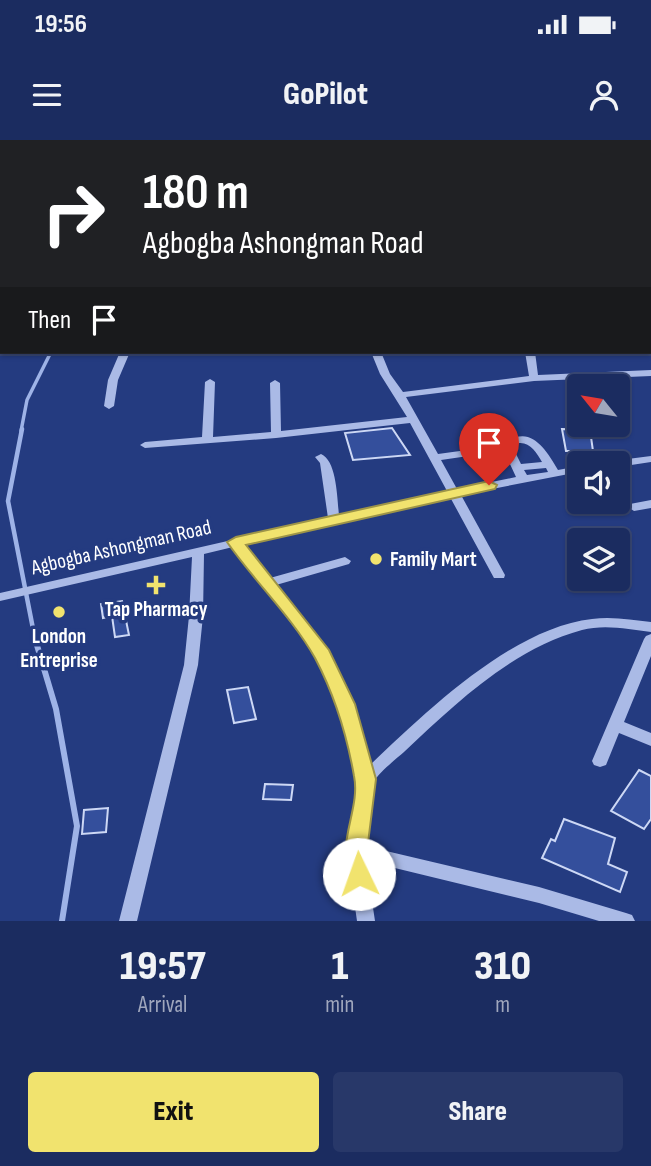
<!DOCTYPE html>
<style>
:root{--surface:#1b2c60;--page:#283869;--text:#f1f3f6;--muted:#a0a7bd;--line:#394875;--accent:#f1e36e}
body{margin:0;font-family:"Sofia Sans Condensed",sans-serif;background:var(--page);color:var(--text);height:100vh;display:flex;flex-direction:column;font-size:26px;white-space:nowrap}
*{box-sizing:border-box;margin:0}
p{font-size:23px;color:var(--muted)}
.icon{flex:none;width:38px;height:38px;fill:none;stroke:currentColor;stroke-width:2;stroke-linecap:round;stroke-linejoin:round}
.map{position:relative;height:781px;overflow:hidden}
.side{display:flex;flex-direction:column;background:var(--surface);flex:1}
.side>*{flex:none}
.banner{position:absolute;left:0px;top:0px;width:651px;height:214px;box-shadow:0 2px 5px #0004,0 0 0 2px var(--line);background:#202124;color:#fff;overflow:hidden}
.needle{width:46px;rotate:300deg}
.controls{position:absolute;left:567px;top:234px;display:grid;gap:14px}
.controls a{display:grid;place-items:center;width:63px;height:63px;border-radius:7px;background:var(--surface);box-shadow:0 2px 5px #0004,0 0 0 2px var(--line);font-size:35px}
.pin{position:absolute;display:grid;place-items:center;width:60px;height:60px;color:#fff;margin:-72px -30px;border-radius:50% 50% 50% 0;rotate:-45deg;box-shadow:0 0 7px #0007}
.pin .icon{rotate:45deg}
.me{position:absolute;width:77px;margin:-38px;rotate:357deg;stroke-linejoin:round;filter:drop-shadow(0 0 5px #0008)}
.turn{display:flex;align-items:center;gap:24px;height:147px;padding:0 28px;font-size:32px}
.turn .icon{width:91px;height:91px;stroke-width:2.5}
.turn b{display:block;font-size:49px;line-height:60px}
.then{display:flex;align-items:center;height:66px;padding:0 28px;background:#0003;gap:14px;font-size:26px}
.eta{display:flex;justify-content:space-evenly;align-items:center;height:119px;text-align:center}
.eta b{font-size:42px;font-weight:800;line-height:49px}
.action{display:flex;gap:14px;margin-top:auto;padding:14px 28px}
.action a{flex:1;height:80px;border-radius:7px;background:var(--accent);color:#111;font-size:28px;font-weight:800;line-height:80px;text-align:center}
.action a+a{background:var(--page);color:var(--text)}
.status{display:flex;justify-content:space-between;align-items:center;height:49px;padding:0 35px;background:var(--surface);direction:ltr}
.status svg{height:19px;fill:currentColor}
header{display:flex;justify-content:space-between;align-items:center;height:91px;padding:0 28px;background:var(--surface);font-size:32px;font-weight:800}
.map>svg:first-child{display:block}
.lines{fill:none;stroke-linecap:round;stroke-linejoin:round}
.stream-far3{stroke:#9eb3e7;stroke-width:2.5}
.stream-far2{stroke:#9eb3e7;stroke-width:3.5}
.stream-far1{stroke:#9eb3e7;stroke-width:4.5}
.stream{stroke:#9eb3e7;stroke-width:6}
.building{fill:#344f9c;stroke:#cdd8f5;stroke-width:2}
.minor{fill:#aabae6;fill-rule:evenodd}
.route{fill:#f1e36e;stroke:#9d9448;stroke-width:2}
.poi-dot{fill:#f1e36e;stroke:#243b80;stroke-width:2.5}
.labels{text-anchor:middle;stroke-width:7;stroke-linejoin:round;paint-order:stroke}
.street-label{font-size:21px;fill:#fff;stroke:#243b80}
.poi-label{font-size:21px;font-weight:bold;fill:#fff;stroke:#243b80}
</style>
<div class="status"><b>19:56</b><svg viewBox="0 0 49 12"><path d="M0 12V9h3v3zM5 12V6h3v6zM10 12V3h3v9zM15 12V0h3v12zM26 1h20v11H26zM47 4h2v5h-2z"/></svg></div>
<header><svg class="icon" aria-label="menu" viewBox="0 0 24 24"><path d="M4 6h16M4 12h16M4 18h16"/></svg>GoPilot<svg class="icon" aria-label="person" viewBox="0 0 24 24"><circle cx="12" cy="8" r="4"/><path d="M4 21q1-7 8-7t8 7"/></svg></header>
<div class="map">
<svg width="651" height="781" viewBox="0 0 651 781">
<rect width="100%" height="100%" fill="#243b80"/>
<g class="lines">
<path class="stream-far3" d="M 124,0 L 126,2"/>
<path class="stream-far2" d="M 21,291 L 27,260 L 51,212"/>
<path class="stream-far1" d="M 22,289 L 8,361 L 36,504"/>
<path class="stream" d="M 36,502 L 56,569 L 77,686 L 62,781"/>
</g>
<g class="building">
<path d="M 392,288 L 410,315 L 353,320 L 345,293 Z"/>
<path d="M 562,289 L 590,290 L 593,311 L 566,311 Z"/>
<path d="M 122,461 L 129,495 L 115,497 L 112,476 L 103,478 L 101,464 Z"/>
<path d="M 248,547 L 256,579 L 234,583 L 227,550 Z"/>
<path d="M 639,630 L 651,636 L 651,679 L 644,689 L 611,671 Z"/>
<path d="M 265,644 L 293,645 L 291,660 L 263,659 Z"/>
<path d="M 108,668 L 106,692 L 82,694 L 84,670 Z"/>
<path d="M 564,679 L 615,698 L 608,724 L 627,732 L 620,752 L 542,718 L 551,699 L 555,701 Z"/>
</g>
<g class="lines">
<g class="minor">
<rect x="9" y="0" width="6" height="2"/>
<path d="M 180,0 L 187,0 L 188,2 L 181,2 Z"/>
<path d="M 266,0 L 274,0 L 264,2 Z"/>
<path d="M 360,0 L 367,0 L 358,2 Z"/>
<path d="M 457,0 L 464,0 L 455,2 Z"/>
<path d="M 574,0 L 581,0 L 573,2 Z"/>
<rect x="649" y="18" width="2" height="4"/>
<rect x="0" y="50" width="2" height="4"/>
<rect x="649" y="51" width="2" height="4"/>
<rect x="0" y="109" width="2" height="4"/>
<rect x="649" y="122" width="2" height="4"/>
<rect x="649" y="174" width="2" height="6"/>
<path d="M 120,212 L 130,212 L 118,240 L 114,266 L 109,269 L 104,266 L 108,240 Z"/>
<path d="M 371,212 L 381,212 L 390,234 L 403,252 L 529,236 L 525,212 L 535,212 L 538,235 L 651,230 L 651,236 L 534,241 L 406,257 L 438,314 L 489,307 L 495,310 L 489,313 L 441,320 L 457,349 L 516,337 L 502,307 C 527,281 545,307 558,330 L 579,326 L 579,332 L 461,355 L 505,435 L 504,438 L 494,438 L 450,357 L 244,405 L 270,438 L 345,417 L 351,421 L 349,424 L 276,445 L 329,514 L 352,564 L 370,625 C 426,572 512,488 592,479 C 612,476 632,480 651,482 L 651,492 C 629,489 604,484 582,490 C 512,509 455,564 404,612 C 396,619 377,634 374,642 C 369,653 367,692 365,706 L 539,747 L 626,773 L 632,775 L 635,781 L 599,781 L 539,763 L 366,721 L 375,781 L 357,781 L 347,711 L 358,639 L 338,564 L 316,516 L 233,407 L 204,414 L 203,476 L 198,525 L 137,781 L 119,781 L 184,525 L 189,476 L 192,417 L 0,461 L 0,453 L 328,378 L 320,323 L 315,317 L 321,314 C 337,321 337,358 339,375 L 447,351 L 410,283 L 276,298 L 145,308 L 140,305 L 145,302 L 202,297 L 205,242 L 210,239 L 215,242 L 213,297 L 271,292 L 270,243 L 275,240 L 280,243 L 281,291 L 407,277 L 380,234 ZM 519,303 C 530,302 537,313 542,322 L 521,324 L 513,308 ZM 546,328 L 548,332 L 527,335 L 524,330 Z"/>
<path d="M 584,311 L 588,312 L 595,324 L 584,324 L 578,314 Z"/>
<path d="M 651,316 L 651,322 L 618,327 L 618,324 L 607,324 L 612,321 Z"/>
<path d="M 651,360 L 651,368 L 634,371 L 628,367 L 630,364 Z"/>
<path d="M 651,494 L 651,516 L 624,582 L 651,593 L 651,606 L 619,593 L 606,625 L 600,627 L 594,625 L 592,621 L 644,499 L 646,496 Z"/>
</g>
</g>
<path class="route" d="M 489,341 L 497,345 L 495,349 L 246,405 L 329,510 L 355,564 L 376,639 L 367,711 L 371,734 L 367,742 L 359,744 L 351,742 C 334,705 361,670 354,636 C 347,596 334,554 315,518 C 292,477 254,441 227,402 L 236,397 Z"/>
<g class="poi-dot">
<circle cx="376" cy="419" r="7"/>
<path d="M152.5 434.5h7v7h7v7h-7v7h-7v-7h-7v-7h7z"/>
<circle cx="59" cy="472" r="7"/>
</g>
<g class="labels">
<g class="street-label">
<text transform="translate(121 407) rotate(-13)" y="7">Agbogba Ashongman Road</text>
</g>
<g class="poi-label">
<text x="390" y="426" text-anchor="start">Family Mart</text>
<text x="156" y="476">Tap Pharmacy</text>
<text x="59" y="503">London<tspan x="59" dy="24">Entreprise</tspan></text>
</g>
</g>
</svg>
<div class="controls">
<a><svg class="needle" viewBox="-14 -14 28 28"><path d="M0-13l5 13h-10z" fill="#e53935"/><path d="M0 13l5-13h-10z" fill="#a0a7bd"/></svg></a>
<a><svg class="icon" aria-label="sound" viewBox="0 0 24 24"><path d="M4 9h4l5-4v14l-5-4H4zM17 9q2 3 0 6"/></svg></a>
<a><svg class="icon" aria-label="layers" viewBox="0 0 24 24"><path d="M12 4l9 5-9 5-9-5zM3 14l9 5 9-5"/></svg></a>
</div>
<div class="pin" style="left:489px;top:345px;background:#d93025"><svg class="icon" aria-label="arrive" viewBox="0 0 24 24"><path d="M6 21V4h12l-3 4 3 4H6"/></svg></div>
<svg class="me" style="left:359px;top:734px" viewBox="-20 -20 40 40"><circle r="19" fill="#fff"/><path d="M0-13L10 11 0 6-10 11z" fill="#f1e36e"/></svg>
<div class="banner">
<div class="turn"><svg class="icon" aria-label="right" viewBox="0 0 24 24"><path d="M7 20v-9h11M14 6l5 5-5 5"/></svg><div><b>180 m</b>Agbogba Ashongman Road</div></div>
<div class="then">Then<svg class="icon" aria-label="arrive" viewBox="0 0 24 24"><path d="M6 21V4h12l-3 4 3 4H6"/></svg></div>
</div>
</div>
<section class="side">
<div class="eta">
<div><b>19:57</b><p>Arrival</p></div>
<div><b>1</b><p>min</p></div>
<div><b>310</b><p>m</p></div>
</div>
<div class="action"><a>Exit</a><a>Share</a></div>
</section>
